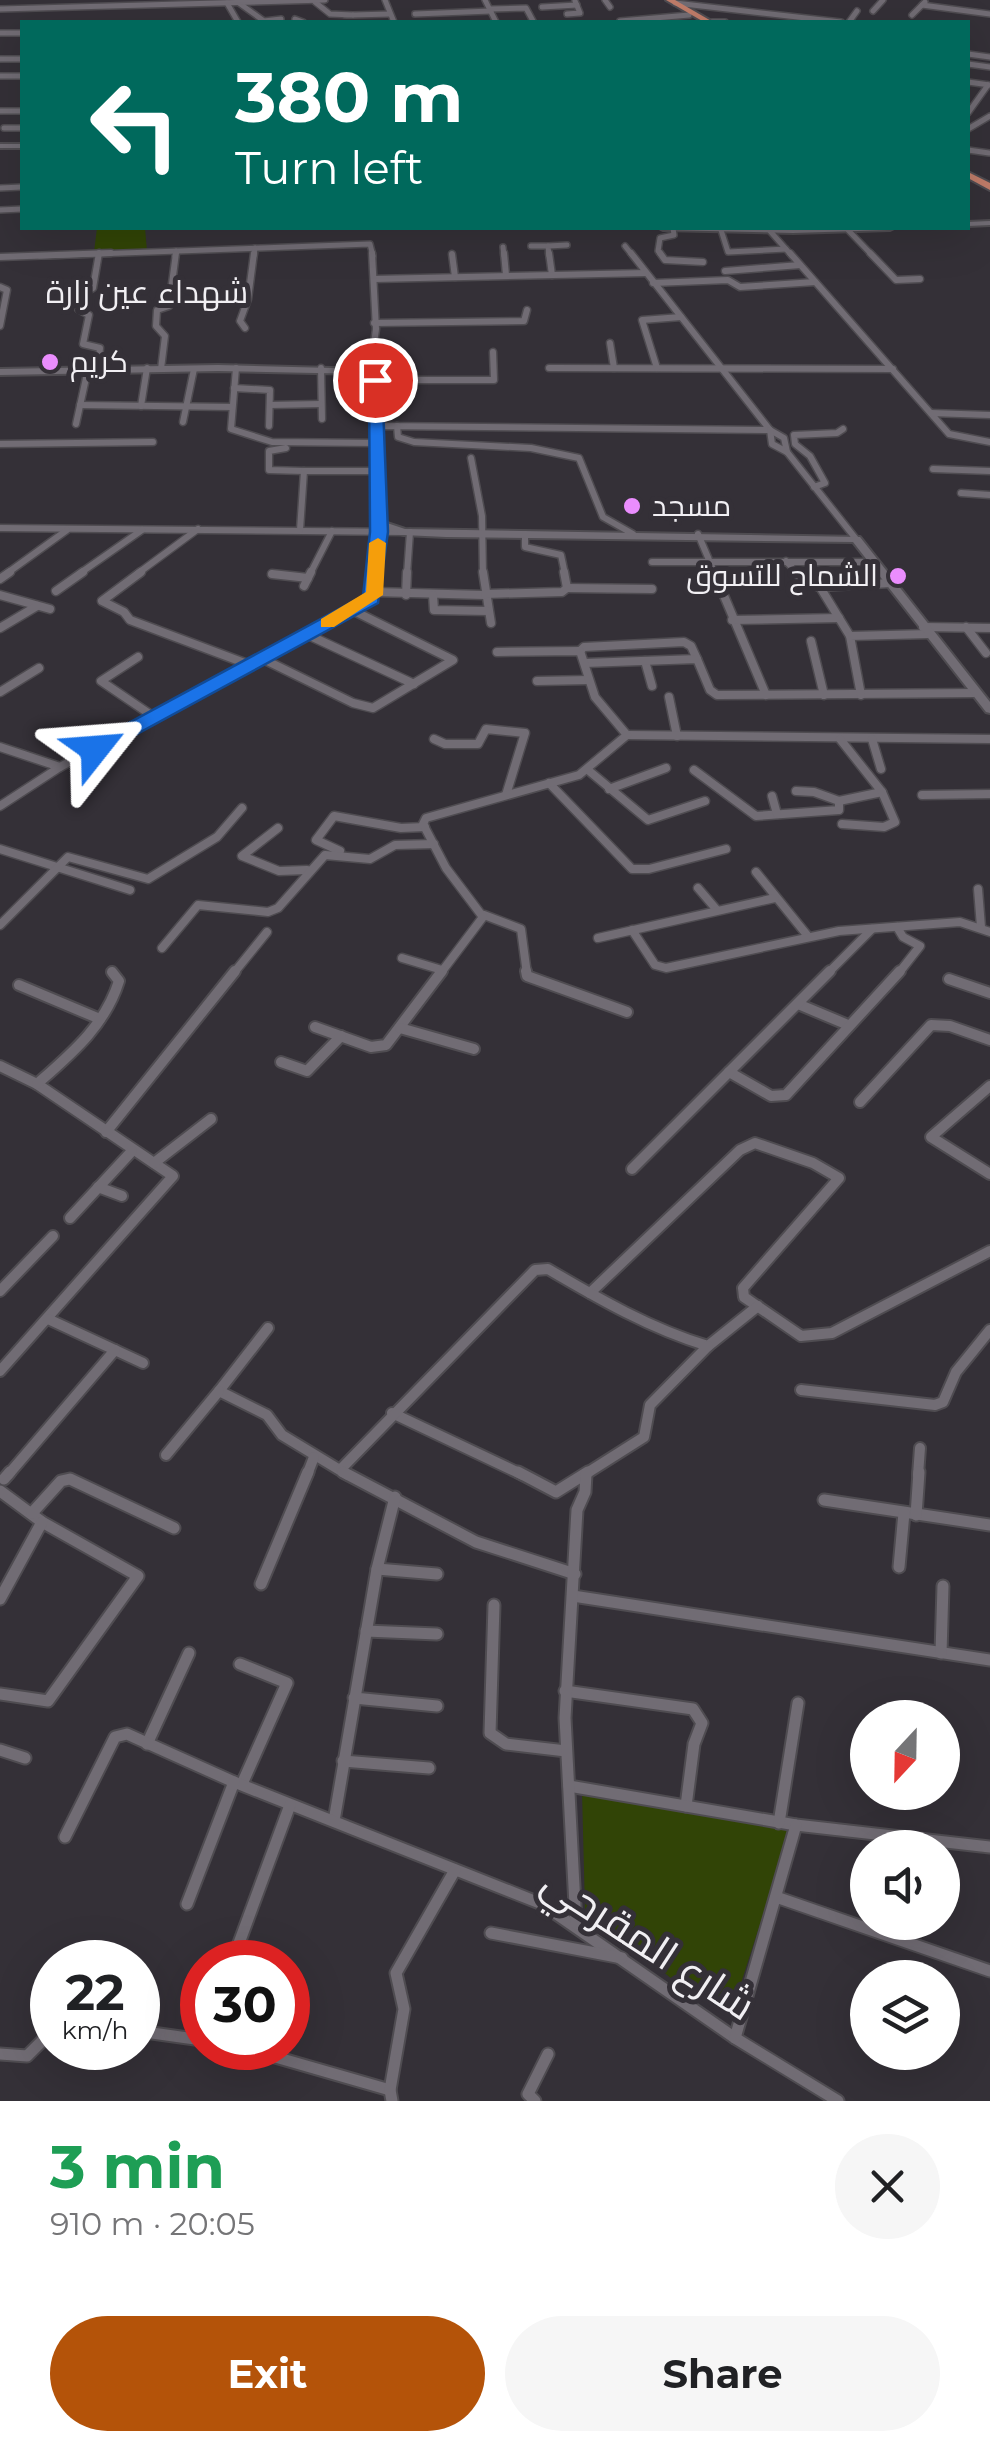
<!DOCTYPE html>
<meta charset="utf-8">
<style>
:root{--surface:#fff;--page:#f6f6f6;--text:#202124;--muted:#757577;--accent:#b45309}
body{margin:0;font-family:Montserrat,Cairo,sans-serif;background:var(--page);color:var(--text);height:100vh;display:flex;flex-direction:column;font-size:38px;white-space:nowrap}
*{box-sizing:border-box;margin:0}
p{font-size:32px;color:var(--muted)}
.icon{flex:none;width:55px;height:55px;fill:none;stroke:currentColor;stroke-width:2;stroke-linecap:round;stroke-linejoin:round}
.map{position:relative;height:2101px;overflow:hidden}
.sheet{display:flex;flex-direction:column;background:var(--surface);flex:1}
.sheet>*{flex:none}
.banner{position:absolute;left:20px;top:20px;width:950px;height:210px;border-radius:0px;box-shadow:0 10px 40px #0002;background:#00695c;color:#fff;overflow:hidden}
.needle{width:65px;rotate:202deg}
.buttons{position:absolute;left:850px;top:1700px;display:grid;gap:20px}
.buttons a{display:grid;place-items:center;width:110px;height:110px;border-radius:50%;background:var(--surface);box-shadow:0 10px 40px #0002;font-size:50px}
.speed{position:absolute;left:30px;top:1940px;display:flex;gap:20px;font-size:50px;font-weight:700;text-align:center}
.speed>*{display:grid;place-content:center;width:130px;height:130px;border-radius:50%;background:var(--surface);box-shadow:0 10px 40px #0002;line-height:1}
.speed small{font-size:25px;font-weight:400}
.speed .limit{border:15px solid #d22;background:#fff;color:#111}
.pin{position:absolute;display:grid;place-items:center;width:85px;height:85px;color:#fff;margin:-42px;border:5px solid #fff;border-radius:50%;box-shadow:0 2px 10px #0007}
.me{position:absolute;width:110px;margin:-55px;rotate:62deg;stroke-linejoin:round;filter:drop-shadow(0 0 8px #0008)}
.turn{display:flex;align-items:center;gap:35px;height:210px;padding:0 50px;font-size:45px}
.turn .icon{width:130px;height:130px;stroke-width:2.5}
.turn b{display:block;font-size:70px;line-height:85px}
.round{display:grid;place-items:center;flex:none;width:105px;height:105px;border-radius:52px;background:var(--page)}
.overview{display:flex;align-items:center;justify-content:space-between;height:170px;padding:0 50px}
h1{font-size:60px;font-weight:700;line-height:75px;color:#1e9e55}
.button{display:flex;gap:20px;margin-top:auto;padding:20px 50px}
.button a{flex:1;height:115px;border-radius:60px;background:var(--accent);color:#fff;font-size:40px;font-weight:700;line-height:115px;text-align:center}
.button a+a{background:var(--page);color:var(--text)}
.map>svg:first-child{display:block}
.green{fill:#314406}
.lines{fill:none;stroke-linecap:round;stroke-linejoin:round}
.street-far4-casing{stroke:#4f4c51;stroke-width:8}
.street-far3-casing{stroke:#4f4c51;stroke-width:9}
.street-far2-casing{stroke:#4f4c51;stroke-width:11}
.street-far1-casing{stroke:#4f4c51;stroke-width:14}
.street-casing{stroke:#4f4c51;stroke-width:15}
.secondary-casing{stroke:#4f4c51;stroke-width:4}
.primary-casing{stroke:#4f4c51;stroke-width:4}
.street-far4{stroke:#716c74;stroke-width:5}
.street-far3{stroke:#716c74;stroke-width:6}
.street-far2{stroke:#716c74;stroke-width:8}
.street-far1{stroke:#716c74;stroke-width:10}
.street{stroke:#716c74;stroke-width:11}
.secondary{fill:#716c74;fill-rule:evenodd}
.primary{fill:#c07c69;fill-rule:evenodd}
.route{fill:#1a73e8;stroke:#114b97;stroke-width:2.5}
.slow{fill:#f59e0b}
.poi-dot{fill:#ea8dfd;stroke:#343037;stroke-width:4}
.labels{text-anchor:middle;stroke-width:10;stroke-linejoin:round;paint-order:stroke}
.far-poi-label{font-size:30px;fill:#f1eff3;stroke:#343037;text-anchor:start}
.far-quarter-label{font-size:32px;fill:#f1eff3;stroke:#343037}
.near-street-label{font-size:42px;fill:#f1eff3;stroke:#343037}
</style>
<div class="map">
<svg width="990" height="2101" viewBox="0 0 990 2101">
<rect width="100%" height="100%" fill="#343037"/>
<g class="green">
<path d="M 97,228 L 145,228 L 147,251 L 94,252 Z"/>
<path d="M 582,1791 L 791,1828 L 732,2011 L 687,1991 L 585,1909 Z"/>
</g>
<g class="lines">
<g class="street-far4-casing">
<g id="street-far4">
<path d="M 385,0 L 394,22"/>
<path d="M 485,0 L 496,22"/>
<path d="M 605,0 L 610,7"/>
<path d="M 315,2 L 330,14 L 353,15 L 344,15"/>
<path d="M 227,3 L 238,22"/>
<path d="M 239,3 L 264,21 L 281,19"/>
<path d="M 675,3 L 841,22"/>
<path d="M 922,5 L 990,14"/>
<path d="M 542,7 L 577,5"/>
<path d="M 0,9 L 325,0"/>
<path d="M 490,9 L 526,8 L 533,21"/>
<path d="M 873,11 L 883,0"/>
<path d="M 415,14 L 491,11"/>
<path d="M 567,14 L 580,13 L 575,1"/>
<path d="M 353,15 L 390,14"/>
<path d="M 912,15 L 925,2"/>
<path d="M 295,19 L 303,22"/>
<path d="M 620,21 L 689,15"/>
<path d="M 712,22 L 725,22"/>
<path d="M 849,22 L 857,11"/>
<path d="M 0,33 L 22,33"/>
<path d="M 968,54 L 990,57"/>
<path d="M 0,59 L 22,59"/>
<path d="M 968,64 L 990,67"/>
<path d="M 0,76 L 22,76"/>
<path d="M 968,82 L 990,85"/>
<path d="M 0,111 L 22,111"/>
<path d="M 968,113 L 988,85"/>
<path d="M 4,128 L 22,128"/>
<path d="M 968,129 L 990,116"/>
<path d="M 968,150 L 989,153"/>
<path d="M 0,188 L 22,187"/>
<path d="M 0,210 L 22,209"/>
<path d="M 721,230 L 728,252 L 786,249"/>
<path d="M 848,230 L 873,256"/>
<path d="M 770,231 L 792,256"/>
<path d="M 531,246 L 548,246"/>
<path d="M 625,246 L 633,256"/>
<path d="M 503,247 L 504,256"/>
<path d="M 39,256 L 370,244 L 373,256"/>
<path d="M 175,256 L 176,251"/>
<path d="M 254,256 L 255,248"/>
<path d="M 549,256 L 548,246 L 567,245"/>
<path d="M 662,256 L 658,251 L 660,238 L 674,235 L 673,228"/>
</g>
</g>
<g class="street-far3-casing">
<g id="street-far3">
<path d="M 504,253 L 506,275"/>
<path d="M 549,253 L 552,275"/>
<path d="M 631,253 L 770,430 L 784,438 L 787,452"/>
<path d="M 660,253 L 665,260 L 703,262"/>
<path d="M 790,253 L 949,434 L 990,442"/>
<path d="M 870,253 L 896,280 L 920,279"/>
<path d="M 452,254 L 455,277"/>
<path d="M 0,257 L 111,253"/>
<path d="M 725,271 L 800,265"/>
<path d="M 374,279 L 646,273"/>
<path d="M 653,283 L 728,280 L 740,287 L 815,282"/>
<path d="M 0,287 L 7,290 L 0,326"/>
<path d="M 374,323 L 524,321 L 527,310"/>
<path d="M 245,328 L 240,321 L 248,299 L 254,253"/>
<path d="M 610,343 L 614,368"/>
<path d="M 236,368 L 231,429 L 272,442 L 376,443"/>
<path d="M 321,368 L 322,419"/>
<path d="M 549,368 L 893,369"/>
<path d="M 657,368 L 642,320 L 681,317"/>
<path d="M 98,369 L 100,348 L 83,344 L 89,315 L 78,309 L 80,296 L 93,288 L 99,253"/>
<path d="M 161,369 L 165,336 L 156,326 L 157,310 L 169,306 L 176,253"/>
<path d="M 370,373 L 376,329 L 372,253"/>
<path d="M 375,380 L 494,380 L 493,352"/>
<path d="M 234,388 L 270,390 L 269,426"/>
<path d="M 80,405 L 232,407"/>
<path d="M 270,405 L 320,404"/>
<path d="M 141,406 L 147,368"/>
<path d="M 931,413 L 990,415"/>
<path d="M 183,422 L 194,369"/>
<path d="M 76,424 L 88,369"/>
<path d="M 377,426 L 770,430"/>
<path d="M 397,426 L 398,437 L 414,442 L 531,448 L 579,458 L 603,517 L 633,534"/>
<path d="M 770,430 L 772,444 L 787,452 L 856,539"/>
<path d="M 0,444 L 153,442"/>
<path d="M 286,448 L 269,451 L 269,470 L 304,471"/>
<path d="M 471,458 L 482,516 L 483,574"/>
<path d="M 933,469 L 990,471"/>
<path d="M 814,487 L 825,483 L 810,456 L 795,444 L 794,435 L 837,433 L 843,429"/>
<path d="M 961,493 L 990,495"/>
<path d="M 0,528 L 404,532"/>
<path d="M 300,530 L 304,471 L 377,471"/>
<path d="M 525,534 L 525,547 L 561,555 L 565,574"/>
<path d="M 698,534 L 715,574"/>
<path d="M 786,561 L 798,574"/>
<path d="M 652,562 L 873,562"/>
<path d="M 6,574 L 67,530"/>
<path d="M 79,574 L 142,530"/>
<path d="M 137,574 L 198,529"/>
<path d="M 310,574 L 332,531"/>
<path d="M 377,574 L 379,524"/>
<path d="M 407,574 L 410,532"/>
</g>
</g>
<g class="street-far2-casing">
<g id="street-far2">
<path d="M 141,572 L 102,601 L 124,612 L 130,620 L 250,665"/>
<path d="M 483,572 L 491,623"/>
<path d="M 714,572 L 766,695"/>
<path d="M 796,572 L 806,583 L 820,587"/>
<path d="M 272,574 L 308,578"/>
<path d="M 0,579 L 10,572"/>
<path d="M 304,586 L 311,572"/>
<path d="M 567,588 L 652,589"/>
<path d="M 56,591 L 83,572"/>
<path d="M 375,592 L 484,595"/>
<path d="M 485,594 L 562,592 L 567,588 L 564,572"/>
<path d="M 0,595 L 50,609"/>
<path d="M 406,595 L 407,572"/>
<path d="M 433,595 L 434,610 L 488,611"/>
<path d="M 732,620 L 839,618"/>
<path d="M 923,627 L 990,628"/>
<path d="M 966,627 L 986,653"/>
<path d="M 0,628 L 37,606"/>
<path d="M 306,634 L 414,684"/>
<path d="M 850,636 L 820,587 L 890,583"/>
<path d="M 811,641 L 824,695"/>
<path d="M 580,651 L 584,647 L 684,642 L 691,646 L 697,659"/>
<path d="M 138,657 L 101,681 L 154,717"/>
<path d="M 261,658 L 353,703 L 373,708 L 453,660 L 352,610"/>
<path d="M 645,661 L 652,686"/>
<path d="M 585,663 L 697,659 L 710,690 L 717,695 L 975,693"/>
<path d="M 537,681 L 589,680"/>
<path d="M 0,692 L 39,668"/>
<path d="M 861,695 L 850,636 L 929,634"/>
<path d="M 669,697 L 677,736"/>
<path d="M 627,735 L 990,739"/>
<path d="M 434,739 L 445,744 L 478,744 L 486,729 L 525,733 L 506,795"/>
<path d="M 872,739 L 881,769"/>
<path d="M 0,747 L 60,767"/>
<path d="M 588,770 L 648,820 L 705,801"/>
<path d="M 694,770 L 756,816 L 839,810 L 839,801"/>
<path d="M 549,783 L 632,869 L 649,869 L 726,849"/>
<path d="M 609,789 L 666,768"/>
<path d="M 796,791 L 814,792 L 839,801 L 882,792 L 840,739"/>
<path d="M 922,795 L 990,794"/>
<path d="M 772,796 L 777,814"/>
<path d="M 0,806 L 60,767 L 372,599 L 377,572"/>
<path d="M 842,824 L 884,827 L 895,822 L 882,792"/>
<path d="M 278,828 L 242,856 L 279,871 L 307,870"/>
<path d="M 0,849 L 130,890"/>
<path d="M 340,851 L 316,840 L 334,816 L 401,828 L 425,827"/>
<path d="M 756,872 L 807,935"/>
<path d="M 698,888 L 716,909"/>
<path d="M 978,889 L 981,927"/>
<path d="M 484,915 L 521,929 L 527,974"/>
<path d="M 0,925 L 68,857 L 148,879 L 217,837 L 242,808"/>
<path d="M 897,927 L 903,937 L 920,946 L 898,974"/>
<path d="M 632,930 L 655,965 L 666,968 L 839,931 L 960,922 L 990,932"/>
<path d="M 598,938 L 775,898"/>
<path d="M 162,948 L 198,905 L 268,912 L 278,908 L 325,855 L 370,859 L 395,845 L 434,844"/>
<path d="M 402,958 L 442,970"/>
<path d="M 233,974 L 267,932"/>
<path d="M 440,974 L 483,917 L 446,868 L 423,824 L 426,818 L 579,775 L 627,735 L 595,697 L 580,651 L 497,652"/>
<path d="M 827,974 L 872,929"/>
</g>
</g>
<g class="street-far1-casing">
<g id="street-far1">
<path d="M 526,971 L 527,976 L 627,1012"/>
<path d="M 949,979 L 990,993"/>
<path d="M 19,985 L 100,1019"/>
<path d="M 798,1004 L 848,1025"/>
<path d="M 315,1027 L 371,1047 L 386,1045 L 442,971"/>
<path d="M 400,1028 L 474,1049"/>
<path d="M 281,1062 L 307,1071 L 341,1036"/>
<path d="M 0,1066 L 37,1084 L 173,1176 L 0,1371"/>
<path d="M 729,1072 L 771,1096 L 786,1095 L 900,971"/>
<path d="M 37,1084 C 71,1054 105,1026 119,981 L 112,972"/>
<path d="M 990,1086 L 931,1137 L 990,1174"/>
<path d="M 860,1102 L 931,1025 L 950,1026 L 990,1040"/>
<path d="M 106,1132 L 235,971"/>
<path d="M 154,1163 L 211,1119"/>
<path d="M 632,1169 L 830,971"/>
<path d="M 98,1187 L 122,1196"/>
<path d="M 70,1218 L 132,1151"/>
<path d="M 0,1291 L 53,1236"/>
<path d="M 590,1293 L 740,1150 L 755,1143 L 813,1163 L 839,1178 L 743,1288 L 744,1297 L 801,1336 L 832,1333 L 990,1251"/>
<path d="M 48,1319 L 143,1363"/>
<path d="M 268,1328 L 219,1391 L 267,1415 L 282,1435 L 348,1475"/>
<path d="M 801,1390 L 935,1405 L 943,1402 L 956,1372 L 990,1330"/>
<path d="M 392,1413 L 523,1475"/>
<path d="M 166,1455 L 219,1391"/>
<path d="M 341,1469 L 535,1270 L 548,1269 C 599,1299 651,1329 708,1346 L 758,1306"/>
<path d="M 8,1475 L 115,1350"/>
<path d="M 307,1475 L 314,1457"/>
<path d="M 584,1475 L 644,1437 L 650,1405 L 708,1346"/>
<path d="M 918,1475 L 920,1448"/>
</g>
</g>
<g class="street-casing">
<g id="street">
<path d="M 343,1472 L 476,1542 L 575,1574"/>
<path d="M 518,1472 L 556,1492 L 588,1472"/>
<path d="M 4,1479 L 10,1472"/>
<path d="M 0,1491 L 42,1522 L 138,1576 L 48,1701 L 0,1694"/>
<path d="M 824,1500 L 990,1525"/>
<path d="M 32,1513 L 61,1481 L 70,1479 L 174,1528"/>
<path d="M 916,1515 L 919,1472"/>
<path d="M 899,1567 L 904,1513"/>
<path d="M 377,1569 L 437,1574"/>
<path d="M 261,1584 L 308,1472"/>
<path d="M 573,1596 L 990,1660"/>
<path d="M 0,1599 L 42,1522"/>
<path d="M 494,1605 L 490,1733 L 506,1744 L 566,1751"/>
<path d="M 366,1631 L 437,1634"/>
<path d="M 941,1653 L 943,1586"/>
<path d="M 240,1664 L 287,1683 L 242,1784"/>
<path d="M 565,1691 L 693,1709 L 702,1723 L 694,1744 L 686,1806"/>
<path d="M 354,1698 L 437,1706"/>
<path d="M 147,1744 L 189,1653"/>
<path d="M 0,1750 L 25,1758"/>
<path d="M 343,1761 L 429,1768"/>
<path d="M 569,1786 L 796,1825 L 990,1847"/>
<path d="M 334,1821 L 377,1569 L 395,1497"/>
<path d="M 779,1823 L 798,1703"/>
<path d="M 65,1837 L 115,1737 L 127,1734 L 234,1782 L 542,1904 L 735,2038 L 838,2101"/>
<path d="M 776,1897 L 990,1971"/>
<path d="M 187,1904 L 234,1782"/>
<path d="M 576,1924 L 565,1718 L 577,1510 L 585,1492 L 586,1474"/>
<path d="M 491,1933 L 622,1958"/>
<path d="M 232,1962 L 290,1805"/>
<path d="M 138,2031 L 202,2040"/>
<path d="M 735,2038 L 796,1825"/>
<path d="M 244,2048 L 390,2090"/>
<path d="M 0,2054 L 27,2056 L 52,2031"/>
<path d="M 392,2101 L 390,2090 L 404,2009 L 396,1973 L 455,1870"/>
<path d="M 535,2101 L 528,2094 L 548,2054"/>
</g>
</g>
<g class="secondary-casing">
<g id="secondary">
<rect x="0" y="144" width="22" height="4"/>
<path d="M 990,221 L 990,225 L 968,226 L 968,222 Z"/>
<path d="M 659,228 L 894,228 L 890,230 L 793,233 L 663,230 Z"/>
<path d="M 218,365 L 371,369 L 380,380 L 384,522 L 405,529 L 860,537 L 990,702 L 990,713 L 986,712 L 853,542 L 446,537 L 404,535 L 375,526 L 370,380 L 365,374 L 218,371 L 0,375 L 0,369 Z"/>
</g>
</g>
<g class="primary-casing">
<g id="primary">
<path d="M 666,0 L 675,0 L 713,22 L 704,22 Z"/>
<path d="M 968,172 L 990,183 L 990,190 L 968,178 Z"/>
</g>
</g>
<use href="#street-far4" class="street-far4"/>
<use href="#street-far3" class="street-far3"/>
<use href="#street-far2" class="street-far2"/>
<use href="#street-far1" class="street-far1"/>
<use href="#street" class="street"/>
<use href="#secondary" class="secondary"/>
<use href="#primary" class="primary"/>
</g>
<path class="route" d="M 369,377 L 382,380 L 388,532 L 378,603 L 102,753 L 88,753 L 88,745 L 363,596 L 370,532 Z"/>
<path class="slow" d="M 378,538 L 386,543 L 383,595 L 334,627 L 321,627 L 321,619 L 366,592 L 369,543 Z"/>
<g class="poi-dot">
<circle cx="50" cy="362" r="10"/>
<circle cx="632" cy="506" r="10"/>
<circle cx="898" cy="576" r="10"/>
</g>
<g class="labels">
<g class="far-poi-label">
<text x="70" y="372">كريم</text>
<text x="652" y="516">مسجد</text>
<text x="878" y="586" text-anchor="end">الشماح للتسوق</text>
</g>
<g class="far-quarter-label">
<text x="147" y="303">شهداء عين زارة</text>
</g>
<g class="near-street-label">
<text transform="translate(649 1943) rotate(33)" y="15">شارع المقرحي</text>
</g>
</g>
</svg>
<div class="buttons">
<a><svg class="needle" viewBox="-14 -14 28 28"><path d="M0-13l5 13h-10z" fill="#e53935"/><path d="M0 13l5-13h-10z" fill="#757577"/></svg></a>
<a><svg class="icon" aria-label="sound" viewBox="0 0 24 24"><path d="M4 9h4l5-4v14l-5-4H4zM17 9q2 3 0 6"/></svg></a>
<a><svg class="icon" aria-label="layers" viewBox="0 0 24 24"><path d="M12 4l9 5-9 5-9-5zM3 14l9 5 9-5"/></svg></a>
</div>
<div class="speed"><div>22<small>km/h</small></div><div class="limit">30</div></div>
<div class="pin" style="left:375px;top:380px;background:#d93025"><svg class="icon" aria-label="arrive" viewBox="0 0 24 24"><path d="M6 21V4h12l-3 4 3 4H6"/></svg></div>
<svg class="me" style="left:95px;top:749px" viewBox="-20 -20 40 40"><path d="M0-17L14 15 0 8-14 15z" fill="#1a73e8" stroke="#fff" stroke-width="4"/></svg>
<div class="banner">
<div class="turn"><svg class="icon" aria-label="left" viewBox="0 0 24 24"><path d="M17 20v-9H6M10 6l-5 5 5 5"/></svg><div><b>380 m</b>Turn left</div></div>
</div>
</div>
<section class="sheet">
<div class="overview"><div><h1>3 min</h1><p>910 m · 20:05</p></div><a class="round"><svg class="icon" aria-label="close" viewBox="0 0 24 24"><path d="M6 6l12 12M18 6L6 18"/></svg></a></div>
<div class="button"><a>Exit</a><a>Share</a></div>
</section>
